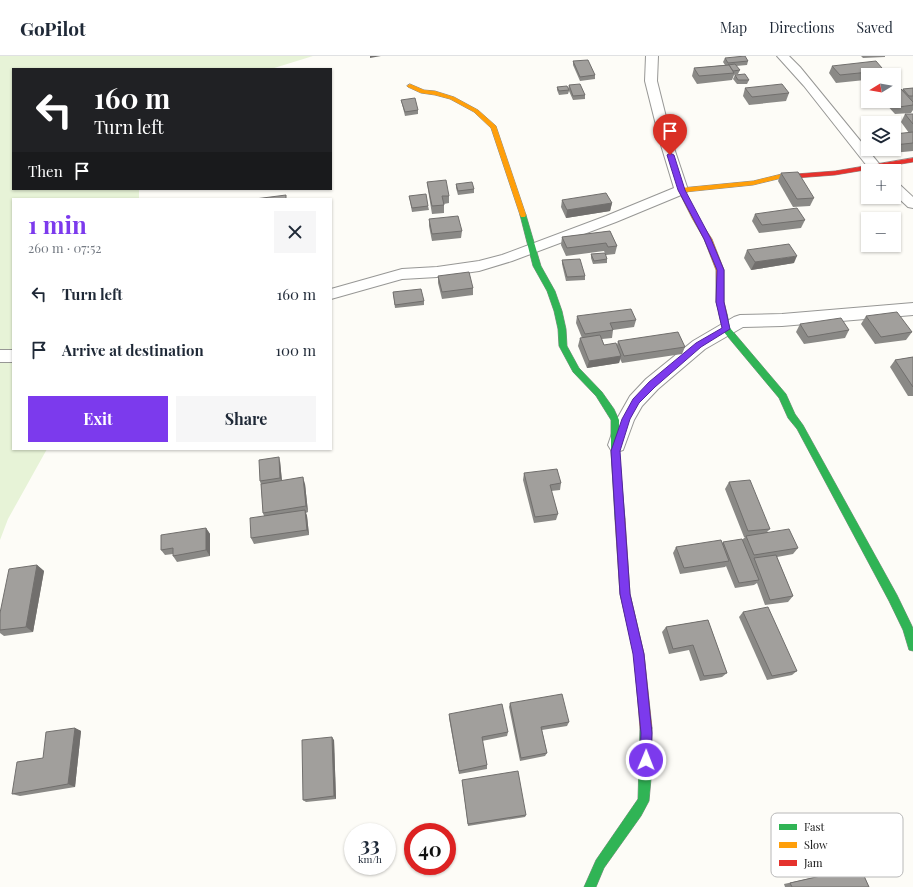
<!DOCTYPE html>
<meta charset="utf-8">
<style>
:root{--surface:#fff;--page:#f6f6f7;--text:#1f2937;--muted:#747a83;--line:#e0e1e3;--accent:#7c3aed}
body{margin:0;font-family:"Playfair Display",serif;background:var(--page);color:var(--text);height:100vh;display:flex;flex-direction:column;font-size:15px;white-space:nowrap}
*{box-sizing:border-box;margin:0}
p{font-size:13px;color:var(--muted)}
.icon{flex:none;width:22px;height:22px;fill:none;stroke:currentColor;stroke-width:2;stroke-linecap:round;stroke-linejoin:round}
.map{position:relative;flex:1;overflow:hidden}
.drawer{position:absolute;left:12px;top:142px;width:320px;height:252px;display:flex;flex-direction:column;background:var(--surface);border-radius:0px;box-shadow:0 1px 3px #0004}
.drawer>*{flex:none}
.banner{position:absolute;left:12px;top:12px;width:320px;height:122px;border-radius:0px;box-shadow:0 1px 3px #0004;background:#202124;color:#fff;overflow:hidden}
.needle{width:26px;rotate:259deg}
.buttons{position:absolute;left:861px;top:12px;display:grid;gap:8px}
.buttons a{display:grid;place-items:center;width:40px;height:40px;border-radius:0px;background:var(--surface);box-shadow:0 1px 3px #0004;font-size:20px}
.speed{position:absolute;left:344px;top:767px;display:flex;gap:8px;font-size:20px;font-weight:700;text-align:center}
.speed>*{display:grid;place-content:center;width:52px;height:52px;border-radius:50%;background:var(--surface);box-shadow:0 1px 3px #0004;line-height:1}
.speed small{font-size:10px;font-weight:400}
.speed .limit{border:6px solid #d22;background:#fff;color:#111}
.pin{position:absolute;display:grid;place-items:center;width:34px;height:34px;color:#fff;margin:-41px -17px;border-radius:50% 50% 50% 0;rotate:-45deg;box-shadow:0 0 4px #0007}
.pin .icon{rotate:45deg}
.me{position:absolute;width:44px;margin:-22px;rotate:1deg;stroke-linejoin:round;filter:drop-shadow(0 0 3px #0008)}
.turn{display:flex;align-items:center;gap:14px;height:84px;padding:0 16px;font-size:18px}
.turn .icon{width:52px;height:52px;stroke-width:2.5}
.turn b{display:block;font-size:28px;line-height:34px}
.then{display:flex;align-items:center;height:38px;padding:0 16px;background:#0003;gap:8px;font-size:15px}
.round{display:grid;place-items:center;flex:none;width:42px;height:42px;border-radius:0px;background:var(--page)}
.head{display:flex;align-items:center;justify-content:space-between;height:68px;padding:0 16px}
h1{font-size:24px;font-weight:700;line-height:30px;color:var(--accent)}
.button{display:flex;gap:8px;margin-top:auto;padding:8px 16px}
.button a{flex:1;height:46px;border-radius:0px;background:var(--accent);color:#fff;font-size:16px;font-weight:700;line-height:46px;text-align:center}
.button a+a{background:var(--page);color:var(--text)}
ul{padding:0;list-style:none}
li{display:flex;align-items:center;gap:12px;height:56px;padding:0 16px}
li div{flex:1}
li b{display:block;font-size:15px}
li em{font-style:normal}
header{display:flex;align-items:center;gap:24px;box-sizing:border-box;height:56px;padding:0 20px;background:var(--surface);border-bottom:1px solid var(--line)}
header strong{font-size:19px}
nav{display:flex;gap:22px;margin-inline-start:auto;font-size:14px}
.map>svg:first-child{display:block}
.green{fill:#e7f3d7}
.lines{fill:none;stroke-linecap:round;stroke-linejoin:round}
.street-casing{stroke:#979795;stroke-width:2}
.fast-casing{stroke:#8e8d8b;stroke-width:1}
.slow-casing{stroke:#8e8d8b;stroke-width:1}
.jam-casing{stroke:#8e8d8b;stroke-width:1}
.street{fill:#fffffe;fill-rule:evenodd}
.fast{fill:#30b455;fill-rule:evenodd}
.slow{fill:#ff9f0a;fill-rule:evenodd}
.jam{fill:#e5322d;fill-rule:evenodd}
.wall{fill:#8a8986}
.shaded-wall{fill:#716f6d}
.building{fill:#a19f9c;stroke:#716f6d}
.route{fill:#7c3aed;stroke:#51269a}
.key{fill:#fff;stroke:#b8b8b8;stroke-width:1}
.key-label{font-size:11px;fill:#111}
</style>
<header>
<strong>GoPilot</strong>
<nav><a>Map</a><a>Directions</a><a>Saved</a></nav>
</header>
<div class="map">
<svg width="913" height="831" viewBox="0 0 913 831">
<rect width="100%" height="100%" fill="#fdfcf7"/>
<path class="green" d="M 0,0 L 313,0 L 271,13 L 13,13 L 13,133 L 139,133 L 139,143 L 13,143 L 13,393 L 47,393 L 8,463 L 0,484 Z"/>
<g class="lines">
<g class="street-casing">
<g id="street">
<path d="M 646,0 L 658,0 L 657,25 L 673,89 L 688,134 L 686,137 L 616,166 L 512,205 L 479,215 L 437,221 L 402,223 L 331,243 L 331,233 L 402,213 L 437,211 L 479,205 L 502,199 L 606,160 L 674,132 L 661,89 L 645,25 Z"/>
<path d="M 777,0 L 789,0 L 800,11 L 885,115 L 871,115 L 804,30 Z"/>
<path d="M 894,127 L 899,128 L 913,141 L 913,152 L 908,151 L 894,138 Z"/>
<path d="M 913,247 L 913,259 L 782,270 L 743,271 L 705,293 L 658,333 L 642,350 L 634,364 L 623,394 L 617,396 L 611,394 L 608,389 L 617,363 L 630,340 L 646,323 L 693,285 L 734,261 L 740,259 L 782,258 Z"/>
<rect x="0" y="294" width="13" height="12"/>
</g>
</g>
<g class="fast-casing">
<g id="fast">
<path d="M 521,157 L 525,157 L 526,159 L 541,210 L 555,235 L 562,255 L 566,273 L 567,290 L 579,312 L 602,336 L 614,353 L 619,364 L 619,395 L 625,463 L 623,466 L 620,467 L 617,466 L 615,463 L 611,395 L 611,364 L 596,340 L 573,316 L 559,290 L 558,273 L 554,255 L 547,235 L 533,210 L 520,159 Z"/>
<path d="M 723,255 L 727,258 L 730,272 L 786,338 L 795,358 L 803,369 L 897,539 L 912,570 L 913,573 L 913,595 L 909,594 L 903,574 L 889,545 L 797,373 L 788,362 L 779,342 L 723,275 L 719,258 Z"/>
<path d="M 646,666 L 650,668 L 652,672 L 651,723 L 649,745 L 641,760 L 604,812 L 596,831 L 584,831 L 596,804 L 638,743 L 640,672 L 642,668 Z"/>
</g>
</g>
<g class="slow-casing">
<g id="slow">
<path d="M 410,28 L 424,34 L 435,35 L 454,41 L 478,54 L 496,70 L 526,159 L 525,161 L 521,161 L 520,159 L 491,72 L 474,56 L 450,43 L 435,39 L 421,37 L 408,31 L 407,30 Z"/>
<path d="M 782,118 L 796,118 L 799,120 L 796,122 L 782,122 L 753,129 L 685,136 L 698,162 L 712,183 L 724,214 L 724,246 L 727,258 L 726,260 L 720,260 L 716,246 L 716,214 L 704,183 L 692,162 L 678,134 L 681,132 L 753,125 Z"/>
<path d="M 620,459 L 623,460 L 625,463 L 630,538 L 644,598 L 652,672 L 650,676 L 646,678 L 642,676 L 640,672 L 634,598 L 620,538 L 615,463 L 617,460 Z"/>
</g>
</g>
<g class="jam-casing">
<path id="jam" d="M 913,102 L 913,106 L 835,119 L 796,122 L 793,120 L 796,118 L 835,115 Z"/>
</g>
<use href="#street" class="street"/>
<use href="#fast" class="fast"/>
<use href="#slow" class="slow"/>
<use href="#jam" class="jam"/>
</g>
<g class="wall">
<path d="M 861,0 L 885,0 L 885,1 L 863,2 Z"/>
<path d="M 725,2 L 748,5 L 747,9 L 736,10 L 740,14 L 738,18 L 734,19 L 732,24 L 697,28 L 692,20 L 694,12 L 725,9 L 723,6 Z"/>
<path d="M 573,5 L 595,19 L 595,23 L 580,25 L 573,9 Z"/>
<path d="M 832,10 L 888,19 L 868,19 L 868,27 L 865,24 L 836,27 L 829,17 Z"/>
<path d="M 735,19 L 749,24 L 747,28 L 737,28 L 733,23 Z"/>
<path d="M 894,25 L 899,31 L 898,33 L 902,34 L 903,33 L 913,32 L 913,54 L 911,57 L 895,58 L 883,45 L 894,45 Z"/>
<path d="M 569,29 L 585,39 L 585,43 L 573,44 L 569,35 L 568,38 L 559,39 L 557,34 L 557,31 L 568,33 Z"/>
<path d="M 745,32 L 789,37 L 786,45 L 749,49 L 743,40 Z"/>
<path d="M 401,44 L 418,54 L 418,58 L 405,60 Z"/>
<path d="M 905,58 L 913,58 L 913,95 L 882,98 L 878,93 L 894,93 L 894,78 L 909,77 L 901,66 Z"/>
<path d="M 781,117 L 814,142 L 810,150 L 793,151 L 778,125 Z"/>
<path d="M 427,126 L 449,140 L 449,147 L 444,148 L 444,157 L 432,158 L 428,134 Z"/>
<path d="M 456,128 L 474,133 L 474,137 L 458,139 L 456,132 Z"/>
<path d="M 409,140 L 428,150 L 429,154 L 412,156 Z"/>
<path d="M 562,144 L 612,147 L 610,155 L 566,162 L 561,151 Z"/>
<path d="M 755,158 L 805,164 L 801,172 L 759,177 L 752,165 Z"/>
<path d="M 429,163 L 462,175 L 461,182 L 432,185 L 429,170 Z"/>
<path d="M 610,175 L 617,190 L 615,198 L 606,199 L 604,195 L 566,200 L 561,189 L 562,181 Z"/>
<path d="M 747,194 L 794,207 L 751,214 L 744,202 Z"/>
<path d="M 591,198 L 607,203 L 607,207 L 593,208 L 591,202 Z"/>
<path d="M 562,204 L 585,220 L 585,224 L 566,225 L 562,208 Z"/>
<path d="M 438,220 L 473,232 L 473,239 L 442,243 L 438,227 Z"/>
<path d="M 393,236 L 424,245 L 424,249 L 395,252 Z"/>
<path d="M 577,260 L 636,264 L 634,271 L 613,274 L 612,282 L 602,283 L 604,289 L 617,289 L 618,285 L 685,291 L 682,298 L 622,307 L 620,303 L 619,307 L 587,312 L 578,290 L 580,282 L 582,282 L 576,267 Z"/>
<path d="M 866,260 L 912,276 L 906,284 L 875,288 L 861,268 Z"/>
<path d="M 800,268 L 849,274 L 845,282 L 804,288 L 796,276 Z"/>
<path d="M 913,301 L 913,340 L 908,340 L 890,311 L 895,304 Z"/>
<path d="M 280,405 L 282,425 L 305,428 L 308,456 L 306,457 L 307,460 L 309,479 L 254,488 L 251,482 L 264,460 L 263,457 L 261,429 L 260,425 Z"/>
<path d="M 524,417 L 561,427 L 560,434 L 551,435 L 558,458 L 556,464 L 534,467 L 523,424 Z"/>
<path d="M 729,426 L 770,473 L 767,476 L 798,492 L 793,498 L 777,501 L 793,540 L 788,546 L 765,549 L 757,527 L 754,529 L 735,532 L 726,510 L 725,511 L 680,518 L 673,497 L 676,491 L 722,488 L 723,486 L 742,484 L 745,481 L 744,481 L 725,433 Z"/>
<path d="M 206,472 L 210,478 L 210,500 L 177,506 L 173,500 L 173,498 L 165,499 L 161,494 Z"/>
<path d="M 37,509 L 44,515 L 33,576 L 4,580 L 0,577 L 0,557 Z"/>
<path d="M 743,556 L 797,615 L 792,619 L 767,624 L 739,561 Z"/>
<path d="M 708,564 L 727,617 L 722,621 L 700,625 L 689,594 L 669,598 L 662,576 L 666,571 Z"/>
<path d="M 510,647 L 569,666 L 567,670 L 542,674 L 547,697 L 545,700 L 520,705 L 509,651 Z"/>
<path d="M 449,658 L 508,676 L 507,680 L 482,685 L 487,709 L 487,713 L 459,718 L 449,662 Z"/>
<path d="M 75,672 L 81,675 L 75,731 L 20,740 L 12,738 L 43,702 Z"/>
<path d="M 334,684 L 336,743 L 306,746 L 303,744 Z"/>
<path d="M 462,724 L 526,759 L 525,761 L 468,770 Z"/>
<path d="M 860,811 L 869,831 L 785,831 L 784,828 Z"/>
</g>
<g class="shaded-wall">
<path d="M 370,0 L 381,0 L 370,2 Z"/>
<path d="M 612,147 L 610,155 L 566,162 L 567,154 Z"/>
<path d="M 797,200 L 794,207 L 751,214 L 755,206 Z"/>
<path d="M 621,300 L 619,307 L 587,312 L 589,305 Z"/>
<path d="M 279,401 L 280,405 L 282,426 L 280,422 Z"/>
<path d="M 303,421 L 305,428 L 308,456 L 306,450 Z"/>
<path d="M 305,454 L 307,460 L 309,479 L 307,474 Z"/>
<path d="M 206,472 L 210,478 L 210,500 L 206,494 Z"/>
<path d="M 37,509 L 44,515 L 33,576 L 26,571 Z"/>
<path d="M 75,672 L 81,675 L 75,731 L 68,728 Z"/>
<path d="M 332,681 L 334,684 L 336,743 L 334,740 Z"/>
</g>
<g class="building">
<path d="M 745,0 L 748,5 L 728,7 L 725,2 Z"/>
<path d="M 588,4 L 595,19 L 580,21 L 573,5 Z"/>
<path d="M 876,5 L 888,19 L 871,19 L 869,16 L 840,19 L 832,10 Z"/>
<path d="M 735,8 L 740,14 L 733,15 L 729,9 L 728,9 Z"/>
<path d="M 729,9 L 734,17 L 699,20 L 694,12 Z"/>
<path d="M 745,18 L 749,24 L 738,24 L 735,19 Z"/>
<path d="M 894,25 L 899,31 L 894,31 Z"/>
<path d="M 580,28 L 585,39 L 573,40 L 569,29 Z"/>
<path d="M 782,28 L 789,37 L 752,41 L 745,32 Z"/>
<path d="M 567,30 L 569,34 L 559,35 L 557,31 Z"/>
<path d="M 913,32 L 913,40 L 909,40 L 903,33 Z"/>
<path d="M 894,33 L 901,33 L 913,46 L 913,49 L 899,51 L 894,45 Z"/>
<path d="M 415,42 L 418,54 L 405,56 L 401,44 Z"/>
<path d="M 905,58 L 913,58 L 913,68 Z"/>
<path d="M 913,76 L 913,87 L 894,89 L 894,78 Z"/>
<path d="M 798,116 L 814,142 L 797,143 L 781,117 Z"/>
<path d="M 446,124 L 449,140 L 442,140 L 444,149 L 432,150 L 427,126 Z"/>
<path d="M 472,126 L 474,133 L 458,135 L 456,128 Z"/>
<path d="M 606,137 L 612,147 L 567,154 L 562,144 Z"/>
<path d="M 426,138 L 428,150 L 412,152 L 409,140 Z"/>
<path d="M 286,139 L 286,143 L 255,143 Z"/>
<path d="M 797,152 L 805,164 L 762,169 L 755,158 Z"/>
<path d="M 458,160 L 462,175 L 432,178 L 429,163 Z"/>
<path d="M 610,175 L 617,190 L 608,191 L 606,187 L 567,192 L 562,181 Z"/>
<path d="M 789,188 L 797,200 L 755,206 L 747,194 Z"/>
<path d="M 605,197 L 607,203 L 594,205 L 591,198 Z"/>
<path d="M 580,203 L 585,220 L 567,221 L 562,204 Z"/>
<path d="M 469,216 L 473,232 L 442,236 L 438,220 Z"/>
<path d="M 421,233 L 424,245 L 395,249 L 393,236 Z"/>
<path d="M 631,253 L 636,264 L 610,267 L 613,274 L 585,278 L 577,260 Z"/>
<path d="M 897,256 L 912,276 L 881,281 L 866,260 Z"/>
<path d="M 841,262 L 849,274 L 808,281 L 800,268 Z"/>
<path d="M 678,276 L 685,291 L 624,300 L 618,285 Z"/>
<path d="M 600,279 L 604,289 L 616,287 L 621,300 L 589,305 L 580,282 Z"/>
<path d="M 913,301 L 913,331 L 895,304 Z"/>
<path d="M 279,401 L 280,422 L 260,425 L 259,404 Z"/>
<path d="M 557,413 L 561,427 L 550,429 L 558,458 L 535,461 L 524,417 Z"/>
<path d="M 303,421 L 306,450 L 263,457 L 261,428 Z"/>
<path d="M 750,424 L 770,473 L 748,475 L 729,426 Z"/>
<path d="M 305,454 L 307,474 L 251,482 L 250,462 Z"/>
<path d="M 206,472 L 206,494 L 173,500 L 173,492 L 161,494 L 161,479 Z"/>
<path d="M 789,473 L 798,492 L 754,499 L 746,480 Z"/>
<path d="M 742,483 L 759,524 L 739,527 L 723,486 Z"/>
<path d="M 721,484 L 729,505 L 684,512 L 676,491 Z"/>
<path d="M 776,499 L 793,540 L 770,544 L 754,502 Z"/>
<path d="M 37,509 L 26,571 L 0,574 L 0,557 L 9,513 Z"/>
<path d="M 768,551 L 797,615 L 772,620 L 743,556 Z"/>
<path d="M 708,564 L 727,617 L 704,620 L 693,589 L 673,593 L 666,571 Z"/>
<path d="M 562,638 L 569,666 L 541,671 L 547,697 L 521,702 L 510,647 Z"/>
<path d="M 502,648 L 508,676 L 482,681 L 487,709 L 459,715 L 449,658 Z"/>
<path d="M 75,672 L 68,728 L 12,738 L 17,706 L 43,702 L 46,676 Z"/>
<path d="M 332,681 L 334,740 L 303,744 L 302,684 Z"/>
<path d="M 518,715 L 526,759 L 468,768 L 462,724 Z"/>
<path d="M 860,811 L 869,831 L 792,831 L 790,827 Z"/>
</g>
<path class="route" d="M 670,97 L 674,99 L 685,134 L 711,183 L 724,214 L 724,246 L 730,273 L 701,291 L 655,331 L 639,347 L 630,363 L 620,395 L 630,538 L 644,598 L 652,677 L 651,704 L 650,708 L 646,710 L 641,708 L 640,704 L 641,677 L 633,598 L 620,538 L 611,395 L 622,363 L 633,343 L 649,326 L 696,287 L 722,272 L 716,246 L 717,214 L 704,183 L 678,134 L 667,99 Z"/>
<rect x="771" y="757" width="132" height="64" rx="6" class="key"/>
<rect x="779" y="768" width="18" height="6" fill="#30b455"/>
<rect x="779" y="786" width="18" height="6" fill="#ff9f0a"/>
<rect x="779" y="804" width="18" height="6" fill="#e5322d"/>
<g class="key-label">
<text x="804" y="775">Fast</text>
<text x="804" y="793">Slow</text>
<text x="804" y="811">Jam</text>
</g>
</svg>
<div class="buttons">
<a><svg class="needle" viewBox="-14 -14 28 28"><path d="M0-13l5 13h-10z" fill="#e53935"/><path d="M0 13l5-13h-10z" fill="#747a83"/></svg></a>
<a><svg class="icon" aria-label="layers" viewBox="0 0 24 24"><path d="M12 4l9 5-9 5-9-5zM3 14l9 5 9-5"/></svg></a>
<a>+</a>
<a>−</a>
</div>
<div class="speed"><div>33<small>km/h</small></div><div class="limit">40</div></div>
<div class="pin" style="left:670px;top:99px;background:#d93025"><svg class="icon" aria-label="arrive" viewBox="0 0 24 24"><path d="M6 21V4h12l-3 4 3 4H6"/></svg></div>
<svg class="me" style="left:646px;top:704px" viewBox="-20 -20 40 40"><circle r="17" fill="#7c3aed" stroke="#fff" stroke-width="3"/><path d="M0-11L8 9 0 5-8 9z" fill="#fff"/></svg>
<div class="banner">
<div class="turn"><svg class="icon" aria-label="left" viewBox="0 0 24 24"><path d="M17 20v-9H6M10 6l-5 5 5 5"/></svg><div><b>160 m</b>Turn left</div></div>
<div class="then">Then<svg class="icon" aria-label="arrive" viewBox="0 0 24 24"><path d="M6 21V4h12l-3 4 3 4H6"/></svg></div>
</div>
<section class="drawer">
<div class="head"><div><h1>1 min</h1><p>260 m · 07:52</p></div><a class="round"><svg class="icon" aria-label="close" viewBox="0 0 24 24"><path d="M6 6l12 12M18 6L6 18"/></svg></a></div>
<ul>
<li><svg class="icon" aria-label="left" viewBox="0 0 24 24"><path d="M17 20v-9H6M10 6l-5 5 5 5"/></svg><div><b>Turn left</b></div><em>160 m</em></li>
<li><svg class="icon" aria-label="arrive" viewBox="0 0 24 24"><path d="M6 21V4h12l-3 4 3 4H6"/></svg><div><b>Arrive at destination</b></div><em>100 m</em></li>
</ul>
<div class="button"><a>Exit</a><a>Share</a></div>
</section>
</div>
